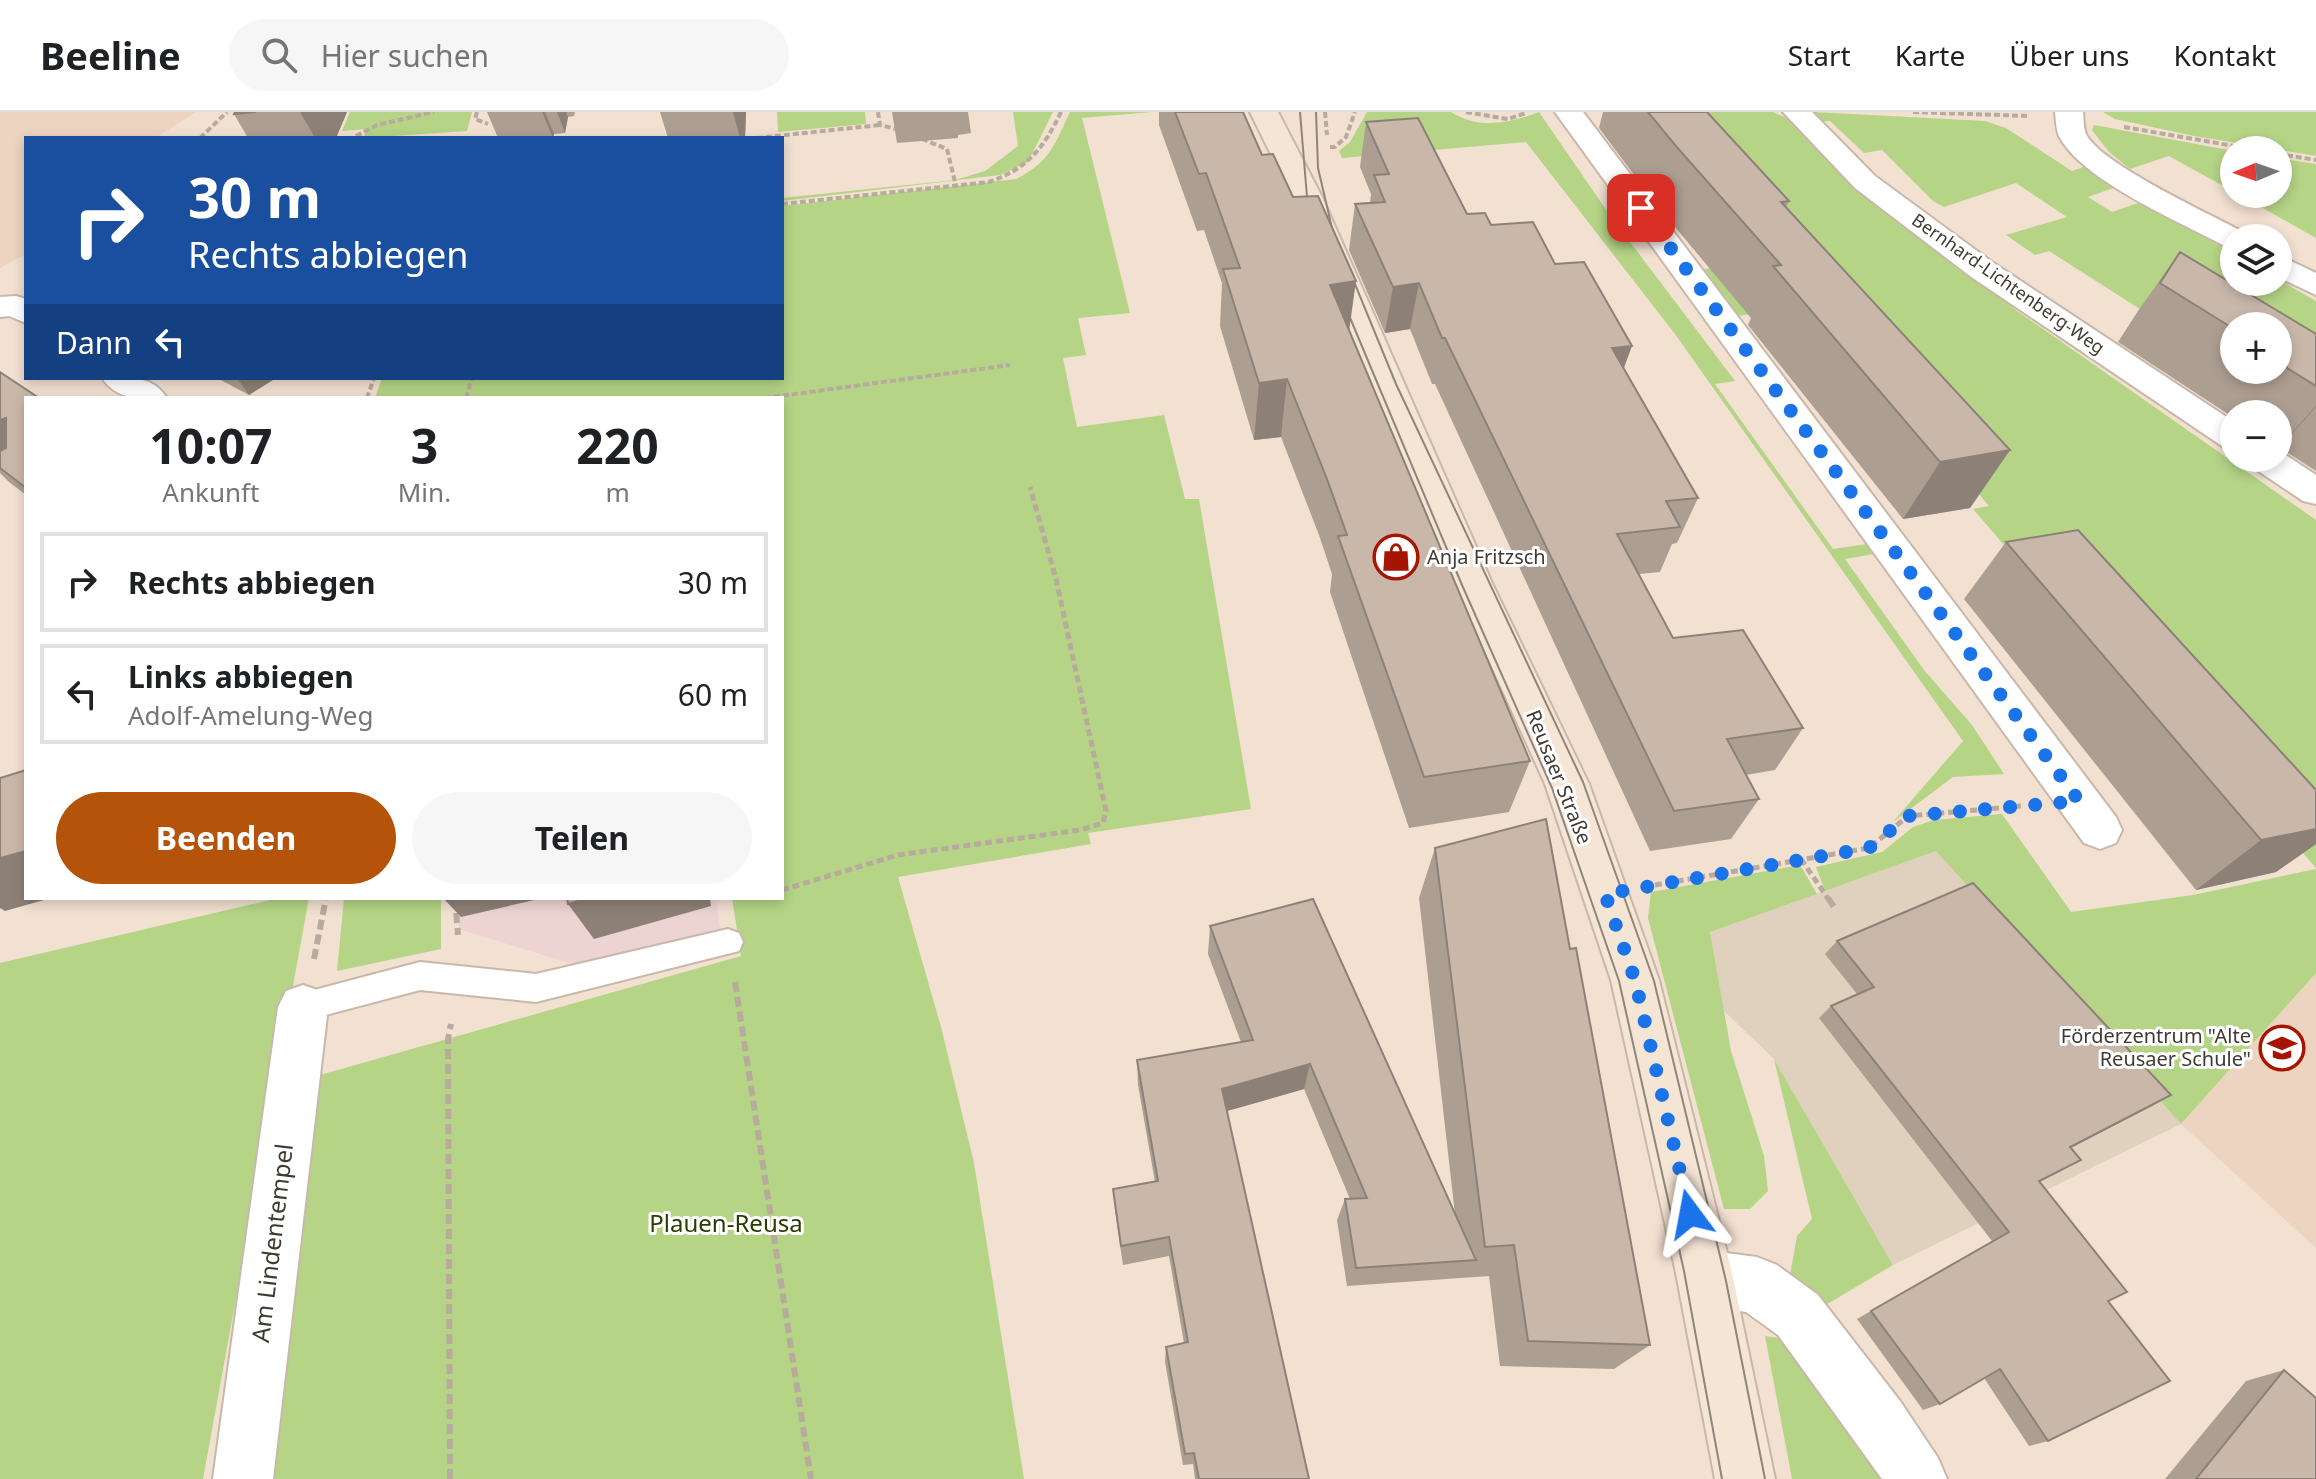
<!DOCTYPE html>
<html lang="de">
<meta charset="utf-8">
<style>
:root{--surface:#fff;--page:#f6f6f6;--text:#202124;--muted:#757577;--line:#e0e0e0;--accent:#b45309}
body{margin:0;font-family:"Noto Sans",sans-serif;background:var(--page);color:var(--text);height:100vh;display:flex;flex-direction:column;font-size:30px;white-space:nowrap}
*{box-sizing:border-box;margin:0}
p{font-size:26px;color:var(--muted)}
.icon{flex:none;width:44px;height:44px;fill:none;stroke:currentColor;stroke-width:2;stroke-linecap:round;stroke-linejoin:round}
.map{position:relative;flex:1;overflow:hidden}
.side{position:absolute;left:24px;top:284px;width:760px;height:504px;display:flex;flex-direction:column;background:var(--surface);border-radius:0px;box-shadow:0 4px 12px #0003}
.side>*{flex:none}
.guide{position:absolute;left:24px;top:24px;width:760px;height:244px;border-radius:0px;box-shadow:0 4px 12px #0003;background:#1a4fa0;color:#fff;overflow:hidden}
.needle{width:52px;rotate:268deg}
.tools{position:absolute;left:2220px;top:24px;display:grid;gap:16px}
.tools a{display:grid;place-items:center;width:72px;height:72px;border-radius:50%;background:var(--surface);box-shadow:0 4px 12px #0003;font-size:40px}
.pin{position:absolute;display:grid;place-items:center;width:68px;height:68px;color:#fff;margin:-34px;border-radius:16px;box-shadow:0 4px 12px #0006}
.me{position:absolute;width:88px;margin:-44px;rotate:347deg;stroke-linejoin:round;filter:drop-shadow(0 0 6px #0008)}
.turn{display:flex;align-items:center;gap:28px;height:168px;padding:0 32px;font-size:36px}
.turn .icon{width:104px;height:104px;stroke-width:2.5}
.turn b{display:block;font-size:56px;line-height:68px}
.then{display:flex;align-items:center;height:76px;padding:0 32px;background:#0003;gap:16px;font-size:30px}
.eta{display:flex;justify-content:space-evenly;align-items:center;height:136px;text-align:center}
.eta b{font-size:48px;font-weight:700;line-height:56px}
.primary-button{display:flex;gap:16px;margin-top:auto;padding:16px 32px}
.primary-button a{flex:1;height:92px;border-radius:48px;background:var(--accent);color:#fff;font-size:32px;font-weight:700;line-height:92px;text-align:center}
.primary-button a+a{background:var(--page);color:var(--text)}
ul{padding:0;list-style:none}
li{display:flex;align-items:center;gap:24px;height:100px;margin:0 16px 12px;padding:0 16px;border:4px solid var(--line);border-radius:0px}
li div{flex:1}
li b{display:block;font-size:30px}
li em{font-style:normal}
header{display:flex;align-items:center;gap:48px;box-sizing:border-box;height:112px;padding:0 40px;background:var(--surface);border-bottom:2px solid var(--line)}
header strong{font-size:38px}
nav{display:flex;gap:44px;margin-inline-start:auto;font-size:28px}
.search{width:560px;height:72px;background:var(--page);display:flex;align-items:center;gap:20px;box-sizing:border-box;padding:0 28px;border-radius:44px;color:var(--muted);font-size:30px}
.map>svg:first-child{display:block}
.commercial{fill:#edd3d1}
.industrial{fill:#e0d1bf}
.built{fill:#ecd4c0}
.green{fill:#b5d486}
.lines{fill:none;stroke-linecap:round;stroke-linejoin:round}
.lane-casing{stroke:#c9b8aa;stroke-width:4}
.street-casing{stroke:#c9b8aa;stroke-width:4}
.secondary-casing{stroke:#c9b8aa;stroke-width:4}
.path-far2{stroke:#b8aa9d;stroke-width:4;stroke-dasharray:6 3;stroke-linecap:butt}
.path-far1{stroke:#b8aa9d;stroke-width:5;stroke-dasharray:7 4;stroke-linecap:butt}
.path{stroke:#b8aa9d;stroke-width:6;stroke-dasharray:10 5;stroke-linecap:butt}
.lane{fill:#fff;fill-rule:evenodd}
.street{fill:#fff;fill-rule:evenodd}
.secondary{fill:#f4e5d4;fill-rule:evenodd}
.tram{stroke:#91857b;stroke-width:2}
.wall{fill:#ad9e92;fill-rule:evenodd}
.shaded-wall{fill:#8d8177}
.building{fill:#c9b8aa;stroke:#8d8177;stroke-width:2}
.route{stroke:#1a73e8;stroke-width:14;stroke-dasharray:0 25.2}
.labels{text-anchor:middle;stroke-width:6;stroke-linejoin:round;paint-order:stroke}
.far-street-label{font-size:18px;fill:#413a34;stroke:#fff}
.poi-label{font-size:20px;fill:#413a34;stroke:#fff;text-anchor:start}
.street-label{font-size:20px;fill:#413a34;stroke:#fff}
.near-park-label{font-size:24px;fill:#2a3d00;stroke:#fff}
.near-street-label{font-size:24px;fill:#413a34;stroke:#fff}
</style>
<header>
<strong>Beeline</strong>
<div class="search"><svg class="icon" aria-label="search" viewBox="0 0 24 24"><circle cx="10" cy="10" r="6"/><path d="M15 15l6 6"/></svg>Hier suchen</div>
<nav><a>Start</a><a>Karte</a><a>Über uns</a><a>Kontakt</a></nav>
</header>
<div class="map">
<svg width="2316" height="1367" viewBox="0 0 2316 1367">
<rect width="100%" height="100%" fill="#f2e0d1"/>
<path class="commercial" d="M 459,786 L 716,786 L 721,822 L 588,857 L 459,817 Z"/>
<path class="industrial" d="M 1936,739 L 2181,1012 L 1893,1153 L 1774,947 L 1723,898 L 1710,820 Z"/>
<g class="built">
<path d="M 0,0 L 196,0 L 155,26 L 26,26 L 26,142 L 0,156 Z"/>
<path d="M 2316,861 L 2316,1136 L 2181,1012 Z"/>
</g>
<g class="green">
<path d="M 350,0 L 472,0 L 467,19 L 364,26 L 366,17 L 342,19 Z"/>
<path d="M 777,0 L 865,0 L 866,12 L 778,20 Z"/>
<path d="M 1013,0 L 1053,0 L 1028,50 L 1000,63 L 782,89 L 782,86 L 955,68 L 985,59 L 1018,34 Z"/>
<path d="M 1070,0 L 1152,0 L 1082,6 L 1130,201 L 1078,206 L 1086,243 L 1063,246 L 1077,315 L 1164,303 L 1185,387 L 1199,387 L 1251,697 L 1088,721 L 1091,732 L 898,765 L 941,915 L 974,1051 L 1024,1367 L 269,1367 L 320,963 L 741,844 L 732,786 L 782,786 L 782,286 L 375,286 L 382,266 L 782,266 L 782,94 L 1016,67 C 1049,51 1055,32 1070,0 Z"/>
<path d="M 1367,0 L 1451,0 C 1479,18 1510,11 1539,0 L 1609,102 L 1735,269 L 1715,272 L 1833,437 L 1867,432 L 1874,442 L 1845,447 L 1924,558 L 1972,613 L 2004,662 L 1953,665 L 1893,710 L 1963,629 L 1675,222 L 1526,30 L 1342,46 L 1339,39 L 1350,30 Z"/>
<path d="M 1635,0 L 1773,0 L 1786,6 L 2019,190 L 2013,196 L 2316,408 L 2316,756 L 2062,465 L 2035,469 L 1973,397 L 1989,394 L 1817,193 L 1737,204 L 1704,157 L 1777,148 Z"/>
<path d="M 1813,0 L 1985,9 L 2006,16 L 2072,59 L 2086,54 L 2119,74 L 2088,85 L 2112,100 L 2144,89 L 2234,141 L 2234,170 L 2278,170 L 2278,167 L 2316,189 L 2316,309 L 2278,258 L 2278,214 L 2234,214 L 2234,257 L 2049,139 L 2035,143 L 2006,123 L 2067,105 L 2016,71 L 1944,95 L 1933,89 L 1882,38 L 1864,41 L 1830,9 L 1819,10 Z"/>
<path d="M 2103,0 L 2316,0 L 2316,44 L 2194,24 L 2115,7 Z"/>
<path d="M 2094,13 L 2234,39 L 2234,80 L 2169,44 L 2130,57 L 2109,40 L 2092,18 Z"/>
<path d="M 2278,46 L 2316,52 L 2316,126 L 2238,82 L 2278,82 Z"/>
<path d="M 2002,702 L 2071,800 L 2193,783 L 2316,757 L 2316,861 L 2181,1012 L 1936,739 L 1825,779 L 1816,755 L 1882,740 L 1913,715 L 1934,708 Z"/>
<path d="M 1800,753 L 1817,782 L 1710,820 L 1731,939 L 1764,1044 L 1768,1079 L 1750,1097 L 1724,1097 L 1648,806 L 1651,780 Z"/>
<path d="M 279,786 L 309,786 L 203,1367 L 0,1367 L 0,851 Z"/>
<path d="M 344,786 L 441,786 L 441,837 L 337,859 Z"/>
<path d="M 1774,947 L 1893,1153 L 1824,1194 L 1789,1169 L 1797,1124 L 1812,1107 Z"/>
<path d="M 1765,1224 L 1784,1227 L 1890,1367 L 1792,1367 Z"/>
</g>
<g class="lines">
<g class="lane-casing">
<path id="lane" d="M 728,817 L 739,821 L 743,830 L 739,839 L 536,890 L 420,878 L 303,909 L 292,905 L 287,895 L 292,885 L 303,881 L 420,850 L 536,862 Z"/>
</g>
<g class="street-casing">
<g id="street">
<path d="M 1555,0 L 1583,0 L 2116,705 L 2122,718 L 2116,731 L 2100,737 L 2084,731 Z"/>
<path d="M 1783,0 L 1812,0 L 1875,64 L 1992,150 L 2234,310 L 2234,338 L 2222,334 L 1970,164 L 1855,76 Z"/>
<path d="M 2055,0 L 2083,0 C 2084,8 2083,17 2087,24 C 2105,54 2210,102 2245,121 L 2249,126 L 2234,126 L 2234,136 L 2223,133 C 2180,110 2081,68 2059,24 C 2056,17 2056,8 2055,0 Z"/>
<path d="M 2278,143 L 2316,161 L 2316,183 L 2278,165 Z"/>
<path d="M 16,184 L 26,187 L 26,211 L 9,204 L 0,205 L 0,185 Z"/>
<path d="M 102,266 C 127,266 152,262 167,286 C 142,286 118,290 102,266 Z"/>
<path d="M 2278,338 L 2316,363 L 2316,392 L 2303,389 L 2251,354 L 2246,346 L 2278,346 Z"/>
<path d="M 303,873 L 320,879 L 328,895 L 273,1367 L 213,1367 L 278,895 L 286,879 Z"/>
<path d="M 1704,1133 L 1726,1141 L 1757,1145 L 1777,1153 L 1818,1183 L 1900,1289 L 1938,1346 L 1947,1367 L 1882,1367 L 1778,1223 L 1746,1200 L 1726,1197 L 1684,1181 L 1676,1161 L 1684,1141 Z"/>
</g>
</g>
<g class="secondary-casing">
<path id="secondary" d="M 1250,0 L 1278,0 L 1322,85 L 1493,473 L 1589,672 L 1659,868 L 1732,1161 L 1775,1367 L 1715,1367 L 1676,1161 L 1611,868 L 1545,672 L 1455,473 L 1292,85 Z"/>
</g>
<g class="path-far2">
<path d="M 477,0 L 475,7 L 488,12"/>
<path d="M 878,0 L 880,13 L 896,17"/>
<path d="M 1325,0 L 1327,23"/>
<path d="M 1466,0 L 1508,7 L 1526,1"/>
<path d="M 1913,0 L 2027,4"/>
<path d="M 2124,15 L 2257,38"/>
<path d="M 356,24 L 377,13 L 434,0"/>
<path d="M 200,26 L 227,0"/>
<path d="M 757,26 L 880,13"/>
<path d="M 922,27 L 947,37 L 956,74"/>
<path d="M 1330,35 L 1335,35 L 1346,25 L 1355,0"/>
<path d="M 2278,42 L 2316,48"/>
<path d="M 782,92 L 989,70 C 1027,57 1044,36 1061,0"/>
<path d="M 367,286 L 374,266"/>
<path d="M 466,286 L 472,266"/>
<path d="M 765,286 L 1010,253"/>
</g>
<g class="path-far1">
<path d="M 1801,747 L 1829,788"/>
<path d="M 1655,773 L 1869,736 L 1908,704 L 2022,694"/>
<path d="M 782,778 L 898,743 L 1080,718 L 1103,711 L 1106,699 L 1056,467 L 1030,375"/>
</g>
<g class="path">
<path d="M 455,786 L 458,823"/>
<path d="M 1828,786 L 1834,795"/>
<path d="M 314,847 L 326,786"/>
<path d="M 735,870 L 811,1367"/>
<path d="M 450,1367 L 448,927 L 451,912"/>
</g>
<use href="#lane" class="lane"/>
<use href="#street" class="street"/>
<use href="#secondary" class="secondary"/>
<g class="tram">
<path d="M 1300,0 L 1307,85 L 1312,107"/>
<path d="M 1316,0 L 1318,56 L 1332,116 L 1396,272 L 1583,670 L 1654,869 L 1726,1169 L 1765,1367"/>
<path d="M 1343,189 L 1462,473 L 1552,676 L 1619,869 L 1684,1159 L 1722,1367"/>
</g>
</g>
<g class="wall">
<path d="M 235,0 L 347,0 L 336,26 L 248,26 L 234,2 Z"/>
<path d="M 487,0 L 575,0 L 574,4 L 568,5 L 565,21 L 554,22 L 553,26 L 498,26 Z"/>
<path d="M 660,0 L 746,0 L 745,26 L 668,26 Z"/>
<path d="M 892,0 L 968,0 L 971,21 L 958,23 L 958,26 L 897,31 Z"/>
<path d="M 1159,0 L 1243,0 L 1262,43 L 1349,219 L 1530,649 L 1509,700 L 1409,716 L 1330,480 L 1332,462 L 1319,423 L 1281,325 L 1254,328 L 1220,214 L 1222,171 L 1204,118 L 1197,119 L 1159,13 Z"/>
<path d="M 1603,0 L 1707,0 L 1789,89 L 1786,95 L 2010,338 L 1970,396 L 1903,407 L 1748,213 L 1751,206 L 1655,91 L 1599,16 Z"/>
<path d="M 1366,10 L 1467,102 L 1491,113 L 1555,152 L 1624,256 L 1698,386 L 1677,431 L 1672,432 L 1660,460 L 1639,462 L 1673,526 L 1803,616 L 1775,658 L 1746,663 L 1759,687 L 1731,727 L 1650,739 L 1435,272 L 1432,272 L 1410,217 L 1385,221 L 1349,138 L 1355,92 L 1370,91 L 1371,82 L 1360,55 Z"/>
<path d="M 2180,140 L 2316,222 L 2316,359 L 2280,336 L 2278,337 L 2278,302 L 2234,302 L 2234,306 L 2118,230 L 2138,199 ZM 2234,214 L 2278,214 L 2278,258 L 2234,258 Z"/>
<path d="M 0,260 L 26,286 L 26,383 L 9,370 L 0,361 Z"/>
<path d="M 217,266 L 276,266 L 249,283 Z"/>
<path d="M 2006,430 L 2316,678 L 2316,732 L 2276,760 L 2196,778 L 1964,487 Z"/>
<path d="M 1435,736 L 1570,837 L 1650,1233 L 1614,1257 L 1500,1254 L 1489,1164 L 1347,1174 L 1337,1108 L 1345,1087 L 1350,1087 L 1304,977 L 1227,999 L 1309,1367 L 1195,1367 L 1193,1352 L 1183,1353 L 1165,1250 L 1166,1235 L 1184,1231 L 1169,1144 L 1123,1153 L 1115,1098 L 1113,1077 L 1155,1070 L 1138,973 L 1137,948 L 1241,930 L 1208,842 L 1210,814 L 1455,1102 L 1419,786 Z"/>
<path d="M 1837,829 L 2171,983 L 2071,1036 L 2063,1058 L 2040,1070 L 2108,1189 L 2048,1329 L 2029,1334 L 1984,1266 L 1940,1292 L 1923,1298 L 1857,1207 L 1992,1129 L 1819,906 L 1831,894 L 1857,882 L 1825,842 Z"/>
<path d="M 2284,1258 L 2316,1367 L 2165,1367 L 2246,1269 Z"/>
</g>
<g class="shaded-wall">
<path d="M 300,0 L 347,0 L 336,26 L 315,26 Z"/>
<path d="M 542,0 L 545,0 L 554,22 L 553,26 Z"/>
<path d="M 557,0 L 566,0 L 568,5 L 565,21 Z"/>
<path d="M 733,0 L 746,0 L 745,26 L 740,26 Z"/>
<path d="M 1356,169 L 1348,227 L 1330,173 Z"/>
<path d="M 1419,171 L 1410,217 L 1385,221 L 1393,175 Z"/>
<path d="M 1632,234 L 1615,280 L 1612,236 Z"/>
<path d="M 237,266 L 276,266 L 249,283 Z"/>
<path d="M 1287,267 L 1281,325 L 1254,328 L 1259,271 Z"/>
<path d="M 2316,294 L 2316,295 L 2278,337 L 2278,336 Z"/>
<path d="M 6,306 L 26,328 L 0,340 L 0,308 Z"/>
<path d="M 2010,338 L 1970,396 L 1903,407 L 1940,350 Z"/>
<path d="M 2316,717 L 2316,732 L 2276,760 L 2196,778 L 2261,728 Z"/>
<path d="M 26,739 L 26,786 L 51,786 L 5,799 L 0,796 L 0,746 Z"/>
<path d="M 443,786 L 543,786 L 461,805 Z"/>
<path d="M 589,786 L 710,786 L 711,794 L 594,827 L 568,792 Z"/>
<path d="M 1310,952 L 1304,977 L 1220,1001 L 1222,977 Z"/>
<path d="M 2171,983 L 2152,994 L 2053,1045 L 2070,1035 Z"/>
</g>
<g class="building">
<path d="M 235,0 L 256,0 L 234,2 Z"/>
<path d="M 1175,0 L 1243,0 L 1262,43 L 1273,42 L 1293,85 L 1318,84 L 1356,169 L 1330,173 L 1530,649 L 1424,665 L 1338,424 L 1347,423 L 1327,367 L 1287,267 L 1259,271 L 1223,157 L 1240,156 L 1206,61 L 1199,62 Z"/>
<path d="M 1648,0 L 1707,0 L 1789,89 L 1781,90 L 2010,338 L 1940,350 L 1773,154 L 1781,153 L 1675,33 Z"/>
<path d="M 1418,6 L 1467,102 L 1485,101 L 1491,113 L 1533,110 L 1555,152 L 1584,150 L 1632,234 L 1612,236 L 1698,386 L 1666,389 L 1680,415 L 1617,422 L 1673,526 L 1743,518 L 1803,616 L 1727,627 L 1759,687 L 1674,699 L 1445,226 L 1442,226 L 1419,171 L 1393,175 L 1355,92 L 1385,90 L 1374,63 L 1389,62 L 1366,10 Z"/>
<path d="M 2180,140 L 2316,222 L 2316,274 L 2287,256 L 2286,249 L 2278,244 L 2278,214 L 2234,214 L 2234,217 L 2160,171 Z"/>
<path d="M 0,260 L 39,286 L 26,286 L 26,376 L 0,356 L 0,339 L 6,336 L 6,306 L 0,308 Z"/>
<path d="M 2078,418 L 2316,678 L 2316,717 L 2261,728 L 2006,430 Z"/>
<path d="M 26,658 L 26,739 L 0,746 L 0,666 Z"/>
<path d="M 1546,707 L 1570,837 L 1576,836 L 1650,1233 L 1528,1229 L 1514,1133 L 1485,1135 L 1435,736 Z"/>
<path d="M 1973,771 L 2171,983 L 2070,1035 L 2081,1048 L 2039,1069 L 2127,1180 L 2108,1189 L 2170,1269 L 2048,1329 L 2000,1257 L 1940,1292 L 1871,1199 L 2009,1120 L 1831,894 L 1874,875 L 1837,829 Z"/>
<path d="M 567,786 L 589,786 L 568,792 Z"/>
<path d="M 1313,787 L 1476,1148 L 1356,1156 L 1345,1087 L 1367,1086 L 1310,952 L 1222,977 L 1309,1367 L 1199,1367 L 1194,1341 L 1185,1342 L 1166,1235 L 1188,1230 L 1169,1125 L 1121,1134 L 1113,1077 L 1158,1069 L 1137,948 L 1253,928 L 1210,814 Z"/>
<path d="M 2284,1258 L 2316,1286 L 2316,1367 L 2196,1367 Z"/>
</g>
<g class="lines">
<path class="route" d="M 1641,96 L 2079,689 L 1908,704 L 1869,736 L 1605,782 L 1635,868 L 1690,1102"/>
</g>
<defs>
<g id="shop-ring" transform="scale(2.3)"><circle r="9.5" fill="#fff" stroke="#a71502" stroke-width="1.5"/><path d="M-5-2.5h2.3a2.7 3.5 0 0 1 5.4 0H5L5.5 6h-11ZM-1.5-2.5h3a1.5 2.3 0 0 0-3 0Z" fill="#a71502"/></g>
<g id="school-ring" transform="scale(2.3)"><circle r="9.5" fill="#fff" stroke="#a71502" stroke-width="1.5"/><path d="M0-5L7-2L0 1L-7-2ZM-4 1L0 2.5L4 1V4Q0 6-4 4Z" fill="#a71502"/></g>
</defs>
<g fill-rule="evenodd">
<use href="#shop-ring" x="1396" y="445"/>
<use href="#school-ring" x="2282" y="936"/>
</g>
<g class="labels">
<g class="far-street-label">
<text transform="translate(2008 172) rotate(35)" y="6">Bernhard-Lichtenberg-Weg</text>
</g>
<g class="poi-label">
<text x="1427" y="452">Anja Fritzsch</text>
<text x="2251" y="931" text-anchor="end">Förderzentrum "Alte<tspan x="2251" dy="23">Reusaer Schule"</tspan></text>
</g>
<g class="street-label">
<text transform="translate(1559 665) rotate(68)" y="7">Reusaer Straße</text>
</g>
<g class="near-park-label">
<text x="726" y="1120">Plauen-Reusa</text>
</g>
<g class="near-street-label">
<text transform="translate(273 1131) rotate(-83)" y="8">Am Lindentempel</text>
</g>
</g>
</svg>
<div class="tools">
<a><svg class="needle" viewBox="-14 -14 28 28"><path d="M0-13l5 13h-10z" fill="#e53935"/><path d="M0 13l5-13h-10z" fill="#757577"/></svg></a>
<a><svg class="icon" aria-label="layers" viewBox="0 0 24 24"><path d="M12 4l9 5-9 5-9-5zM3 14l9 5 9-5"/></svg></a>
<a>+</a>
<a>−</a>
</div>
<div class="pin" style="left:1641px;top:96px;background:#d93025"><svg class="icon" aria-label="arrive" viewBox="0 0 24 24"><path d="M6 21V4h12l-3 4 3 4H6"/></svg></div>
<svg class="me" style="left:1690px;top:1102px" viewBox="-20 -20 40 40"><path d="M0-17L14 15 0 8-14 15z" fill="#1a73e8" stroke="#fff" stroke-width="4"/></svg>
<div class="guide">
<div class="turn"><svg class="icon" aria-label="right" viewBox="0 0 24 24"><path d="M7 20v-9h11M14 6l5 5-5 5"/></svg><div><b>30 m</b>Rechts abbiegen</div></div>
<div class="then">Dann<svg class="icon" aria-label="left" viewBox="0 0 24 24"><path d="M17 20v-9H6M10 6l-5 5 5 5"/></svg></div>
</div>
<section class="side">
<div class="eta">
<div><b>10:07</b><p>Ankunft</p></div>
<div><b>3</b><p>Min.</p></div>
<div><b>220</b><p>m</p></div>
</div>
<ul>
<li><svg class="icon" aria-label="right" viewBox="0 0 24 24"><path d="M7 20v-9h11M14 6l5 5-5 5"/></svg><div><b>Rechts abbiegen</b></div><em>30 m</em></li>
<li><svg class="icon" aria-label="left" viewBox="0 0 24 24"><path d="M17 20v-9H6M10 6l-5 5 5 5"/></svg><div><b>Links abbiegen</b><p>Adolf-Amelung-Weg</p></div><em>60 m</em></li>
</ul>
<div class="primary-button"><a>Beenden</a><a>Teilen</a></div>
</section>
</div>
